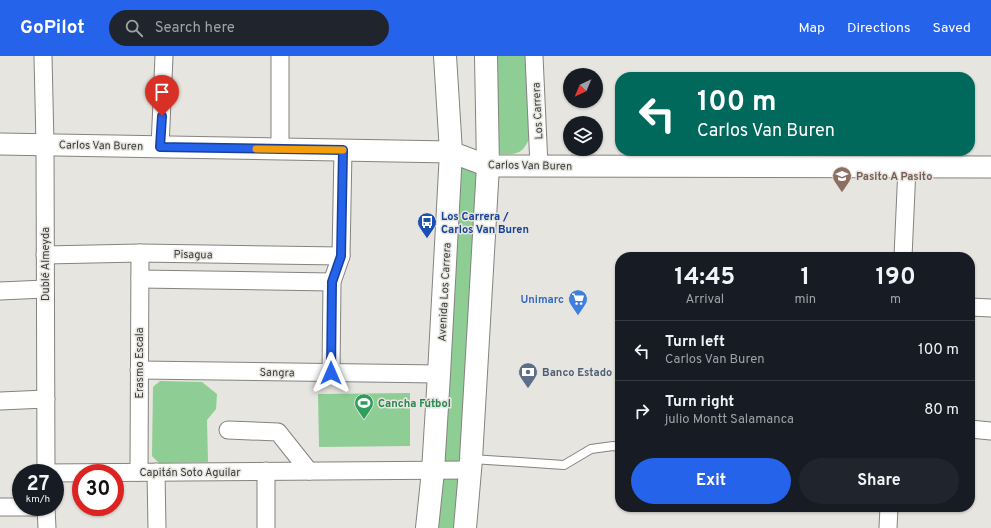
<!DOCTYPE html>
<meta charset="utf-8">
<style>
:root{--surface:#171b24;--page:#20242c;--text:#f1f3f6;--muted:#9ea1a6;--line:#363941;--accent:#2563eb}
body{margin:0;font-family:Overpass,sans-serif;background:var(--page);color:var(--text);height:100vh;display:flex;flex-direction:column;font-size:15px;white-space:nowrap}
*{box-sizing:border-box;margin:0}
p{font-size:13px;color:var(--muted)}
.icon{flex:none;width:22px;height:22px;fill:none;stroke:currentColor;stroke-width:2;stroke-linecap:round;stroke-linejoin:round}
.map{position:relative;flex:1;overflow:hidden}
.drawer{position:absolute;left:615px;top:196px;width:360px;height:260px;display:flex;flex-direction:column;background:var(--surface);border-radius:16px;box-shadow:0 1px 3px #0004}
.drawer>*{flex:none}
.top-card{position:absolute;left:615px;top:16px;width:360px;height:84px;border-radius:16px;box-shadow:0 1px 3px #0004;background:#00695c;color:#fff;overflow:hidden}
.needle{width:26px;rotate:224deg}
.tools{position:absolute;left:563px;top:12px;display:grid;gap:8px}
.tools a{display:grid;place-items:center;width:40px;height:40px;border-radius:50%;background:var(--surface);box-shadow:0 1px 3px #0004;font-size:20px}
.speed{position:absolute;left:12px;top:408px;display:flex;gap:8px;font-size:20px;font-weight:700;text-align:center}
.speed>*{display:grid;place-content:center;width:52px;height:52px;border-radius:50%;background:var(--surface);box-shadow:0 1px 3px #0004;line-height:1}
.speed small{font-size:10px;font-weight:400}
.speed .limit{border:6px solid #d22;background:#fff;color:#111}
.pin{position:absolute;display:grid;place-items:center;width:34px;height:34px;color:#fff;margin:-41px -17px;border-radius:50% 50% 50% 0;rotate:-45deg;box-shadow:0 0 4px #0007}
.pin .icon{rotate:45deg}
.me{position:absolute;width:44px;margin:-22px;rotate:0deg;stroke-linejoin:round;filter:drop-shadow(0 0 3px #0008)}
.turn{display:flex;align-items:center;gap:14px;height:84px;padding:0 16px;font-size:18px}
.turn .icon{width:52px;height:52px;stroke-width:2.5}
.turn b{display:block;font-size:28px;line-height:34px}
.eta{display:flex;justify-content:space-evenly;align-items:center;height:68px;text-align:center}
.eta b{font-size:24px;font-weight:700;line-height:28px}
.button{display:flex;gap:8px;margin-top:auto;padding:8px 16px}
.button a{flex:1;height:46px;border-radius:24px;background:var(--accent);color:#fff;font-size:16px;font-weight:700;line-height:46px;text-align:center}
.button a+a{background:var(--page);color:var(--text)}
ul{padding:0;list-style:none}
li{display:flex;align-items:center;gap:12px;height:60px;padding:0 16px;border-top:1px solid var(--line)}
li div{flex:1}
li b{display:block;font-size:15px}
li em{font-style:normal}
header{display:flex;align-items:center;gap:24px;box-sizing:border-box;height:56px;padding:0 20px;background:var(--accent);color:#fff}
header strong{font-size:19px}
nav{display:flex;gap:22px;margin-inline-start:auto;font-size:14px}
.search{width:280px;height:36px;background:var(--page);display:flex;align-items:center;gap:10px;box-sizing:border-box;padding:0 14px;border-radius:22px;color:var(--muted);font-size:15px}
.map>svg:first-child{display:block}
.green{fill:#8ecd93}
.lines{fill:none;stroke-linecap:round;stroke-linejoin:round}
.service-casing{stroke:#84837f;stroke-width:10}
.minor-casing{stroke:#84837f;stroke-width:19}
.tertiary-casing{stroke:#84837f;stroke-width:23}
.primary-casing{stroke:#84837f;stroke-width:24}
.service{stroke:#fff;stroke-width:8}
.minor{stroke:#fff;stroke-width:17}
.tertiary{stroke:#fff;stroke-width:21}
.primary{stroke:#fff;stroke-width:22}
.route-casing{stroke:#184099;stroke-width:10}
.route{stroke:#2563eb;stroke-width:7}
.slow{stroke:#f59e0b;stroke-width:7}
.labels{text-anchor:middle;stroke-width:3;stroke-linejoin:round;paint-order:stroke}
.street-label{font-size:11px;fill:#3b3b39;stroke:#e6e5e0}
.education-label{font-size:11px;font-weight:bold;fill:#785e54;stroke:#e6e5e0;text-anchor:start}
.transit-label{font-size:11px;font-weight:bold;fill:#164399;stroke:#e6e5e0;text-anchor:start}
.shop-label{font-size:11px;font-weight:bold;fill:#366cbe;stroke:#e6e5e0;text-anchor:end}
.service-label{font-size:11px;font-weight:bold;fill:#4e5e75;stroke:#e6e5e0;text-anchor:start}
.leisure-label{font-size:11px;font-weight:bold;fill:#27864d;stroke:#e6e5e0;text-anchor:start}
</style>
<header>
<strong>GoPilot</strong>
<div class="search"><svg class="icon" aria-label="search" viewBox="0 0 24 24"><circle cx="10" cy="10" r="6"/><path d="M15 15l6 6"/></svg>Search here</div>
<nav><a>Map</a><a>Directions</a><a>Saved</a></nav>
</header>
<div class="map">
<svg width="991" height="472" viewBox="0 0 991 472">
<rect width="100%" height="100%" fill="#e6e5e0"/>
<g class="green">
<path d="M 492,0 L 527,0 L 530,81 C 523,97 518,99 500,98 L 497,91 Z"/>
<path d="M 454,106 L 483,114 L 460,472 L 432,472 Z"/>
<path d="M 160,325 L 202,326 L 217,338 L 216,353 L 207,364 L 208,406 L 159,407 L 152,400 L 153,331 Z"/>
<path d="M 410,337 L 410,390 L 319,391 L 318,338 Z"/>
</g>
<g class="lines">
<g class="service-casing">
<path id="service" d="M 472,403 L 564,409 L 591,393 L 613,390 L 620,391"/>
</g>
<g class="minor-casing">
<g id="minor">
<path d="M 43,0 L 45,88 L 46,417"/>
<path d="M 280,0 L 280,93"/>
<path d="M 534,0 L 539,110"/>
<path d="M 160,91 L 164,0"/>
<path d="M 45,199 L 140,197 L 341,200"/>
<path d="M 903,201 L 907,111"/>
<path d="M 140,223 L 332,226"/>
<path d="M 0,235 L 45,233"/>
<path d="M 970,251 L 991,252"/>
<path d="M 139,314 L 439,318"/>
<path d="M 331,317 L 332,226 L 341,200 L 343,94"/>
<path d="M 0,345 L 46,343"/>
<path d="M 970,373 L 991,375"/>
<path d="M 228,374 L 278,376 L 309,415"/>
<path d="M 139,416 L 140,197"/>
<path d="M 156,416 L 157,472"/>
<path d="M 46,417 L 470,414"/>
<path d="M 0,451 L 46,451"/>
<path d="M 46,451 L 47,472"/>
<path d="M 266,472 L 266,415"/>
<path d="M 888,472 L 889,451"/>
</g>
</g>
<g class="tertiary-casing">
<path id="tertiary" d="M 0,88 L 451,96 L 488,110 L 991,111"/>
</g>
<g class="primary-casing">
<g id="primary">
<path d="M 427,472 L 433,415 L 439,318 L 451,96 L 445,0"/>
<path d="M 465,472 L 471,403 L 488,110 L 486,0"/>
</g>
</g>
<use href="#service" class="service"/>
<use href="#minor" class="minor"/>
<use href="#tertiary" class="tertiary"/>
<use href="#primary" class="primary"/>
</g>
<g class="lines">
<g class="route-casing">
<path id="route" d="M 162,60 L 160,91 L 343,94 L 341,200 L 332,226 L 331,317"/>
</g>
<use href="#route" class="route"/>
<path class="slow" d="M 256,93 L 343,94"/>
</g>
<defs>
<g id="school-pin" transform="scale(1)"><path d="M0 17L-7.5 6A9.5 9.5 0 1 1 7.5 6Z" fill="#8d6e63" stroke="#e6e5e0"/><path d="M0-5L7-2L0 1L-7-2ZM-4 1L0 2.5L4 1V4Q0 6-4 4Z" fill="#fff"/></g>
<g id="bus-pin" transform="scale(1)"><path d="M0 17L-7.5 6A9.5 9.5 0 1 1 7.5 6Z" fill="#1a4fb4" stroke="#e6e5e0"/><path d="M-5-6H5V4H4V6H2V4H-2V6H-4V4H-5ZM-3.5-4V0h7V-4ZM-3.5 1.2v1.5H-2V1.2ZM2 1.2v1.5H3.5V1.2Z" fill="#fff"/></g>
<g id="supermarket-pin" transform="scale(1)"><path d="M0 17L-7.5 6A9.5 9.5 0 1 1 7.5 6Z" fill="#3f7fe0" stroke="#e6e5e0"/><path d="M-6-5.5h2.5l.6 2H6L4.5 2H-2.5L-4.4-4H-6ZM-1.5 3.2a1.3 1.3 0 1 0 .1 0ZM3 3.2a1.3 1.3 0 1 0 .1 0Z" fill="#fff"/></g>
<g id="bank-pin" transform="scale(1)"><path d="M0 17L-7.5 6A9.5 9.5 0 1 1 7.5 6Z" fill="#5c6f8a" stroke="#e6e5e0"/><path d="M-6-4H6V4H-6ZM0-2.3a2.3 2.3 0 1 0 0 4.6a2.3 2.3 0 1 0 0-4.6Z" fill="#fff"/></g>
<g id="stadium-pin" transform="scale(1)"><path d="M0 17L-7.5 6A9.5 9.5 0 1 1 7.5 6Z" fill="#2e9e5b" stroke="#e6e5e0"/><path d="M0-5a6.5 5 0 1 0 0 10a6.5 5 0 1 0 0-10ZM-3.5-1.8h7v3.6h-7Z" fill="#fff"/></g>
</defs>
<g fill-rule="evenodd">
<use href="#school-pin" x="842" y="120"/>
<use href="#bus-pin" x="427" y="166"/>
<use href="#supermarket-pin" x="578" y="243"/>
<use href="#bank-pin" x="528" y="316"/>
<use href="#stadium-pin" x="364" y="347"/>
</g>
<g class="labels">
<g class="street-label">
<text transform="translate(537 55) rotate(-93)" y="4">Los Carrera</text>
<text transform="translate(101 89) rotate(1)" y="4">Carlos Van Buren</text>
<text transform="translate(530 109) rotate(1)" y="4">Carlos Van Buren</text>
<text transform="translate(193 198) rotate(1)" y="4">Pisagua</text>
<text transform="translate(45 208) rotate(-90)" y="4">Dublé Almeyda</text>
<text transform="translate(444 236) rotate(-87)" y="4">Avenida Los Carrera</text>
<text transform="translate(139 307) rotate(-90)" y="4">Erasmo Escala</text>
<text transform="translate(277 316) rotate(1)" y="4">Sangra</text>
<text x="190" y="420">Capitán Soto Aguilar</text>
</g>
<g class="education-label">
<text x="856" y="124">Pasito A Pasito</text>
</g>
<g class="transit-label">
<text x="441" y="164">Los Carrera /<tspan x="441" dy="13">Carlos Van Buren</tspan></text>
</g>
<g class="shop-label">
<text x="564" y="247">Unimarc</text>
</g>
<g class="service-label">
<text x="542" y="320">Banco Estado</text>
</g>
<g class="leisure-label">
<text x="378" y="351">Cancha Fútbol</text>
</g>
</g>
</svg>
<div class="tools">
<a><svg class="needle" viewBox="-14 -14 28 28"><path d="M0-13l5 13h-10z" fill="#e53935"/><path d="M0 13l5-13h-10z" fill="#9ea1a6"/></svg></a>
<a><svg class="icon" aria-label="layers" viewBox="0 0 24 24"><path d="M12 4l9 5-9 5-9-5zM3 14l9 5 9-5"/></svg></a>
</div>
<div class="speed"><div>27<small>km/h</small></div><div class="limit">30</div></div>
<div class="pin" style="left:162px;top:60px;background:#d93025"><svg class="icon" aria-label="arrive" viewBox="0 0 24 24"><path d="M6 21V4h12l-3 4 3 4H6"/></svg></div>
<svg class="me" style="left:331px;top:317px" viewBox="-20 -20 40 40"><path d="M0-17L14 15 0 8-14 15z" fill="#2563eb" stroke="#fff" stroke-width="4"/></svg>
<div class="top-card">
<div class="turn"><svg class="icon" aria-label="left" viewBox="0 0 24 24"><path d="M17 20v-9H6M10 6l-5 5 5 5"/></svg><div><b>100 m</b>Carlos Van Buren</div></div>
</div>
<section class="drawer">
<div class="eta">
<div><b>14:45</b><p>Arrival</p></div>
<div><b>1</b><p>min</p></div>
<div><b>190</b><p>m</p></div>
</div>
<ul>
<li><svg class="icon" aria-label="left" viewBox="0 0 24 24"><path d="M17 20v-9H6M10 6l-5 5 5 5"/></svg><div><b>Turn left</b><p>Carlos Van Buren</p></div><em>100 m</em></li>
<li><svg class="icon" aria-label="right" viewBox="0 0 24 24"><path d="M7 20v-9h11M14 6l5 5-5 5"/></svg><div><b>Turn right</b><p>julio Montt Salamanca</p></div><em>80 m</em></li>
</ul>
<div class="button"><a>Exit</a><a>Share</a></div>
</section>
</div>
